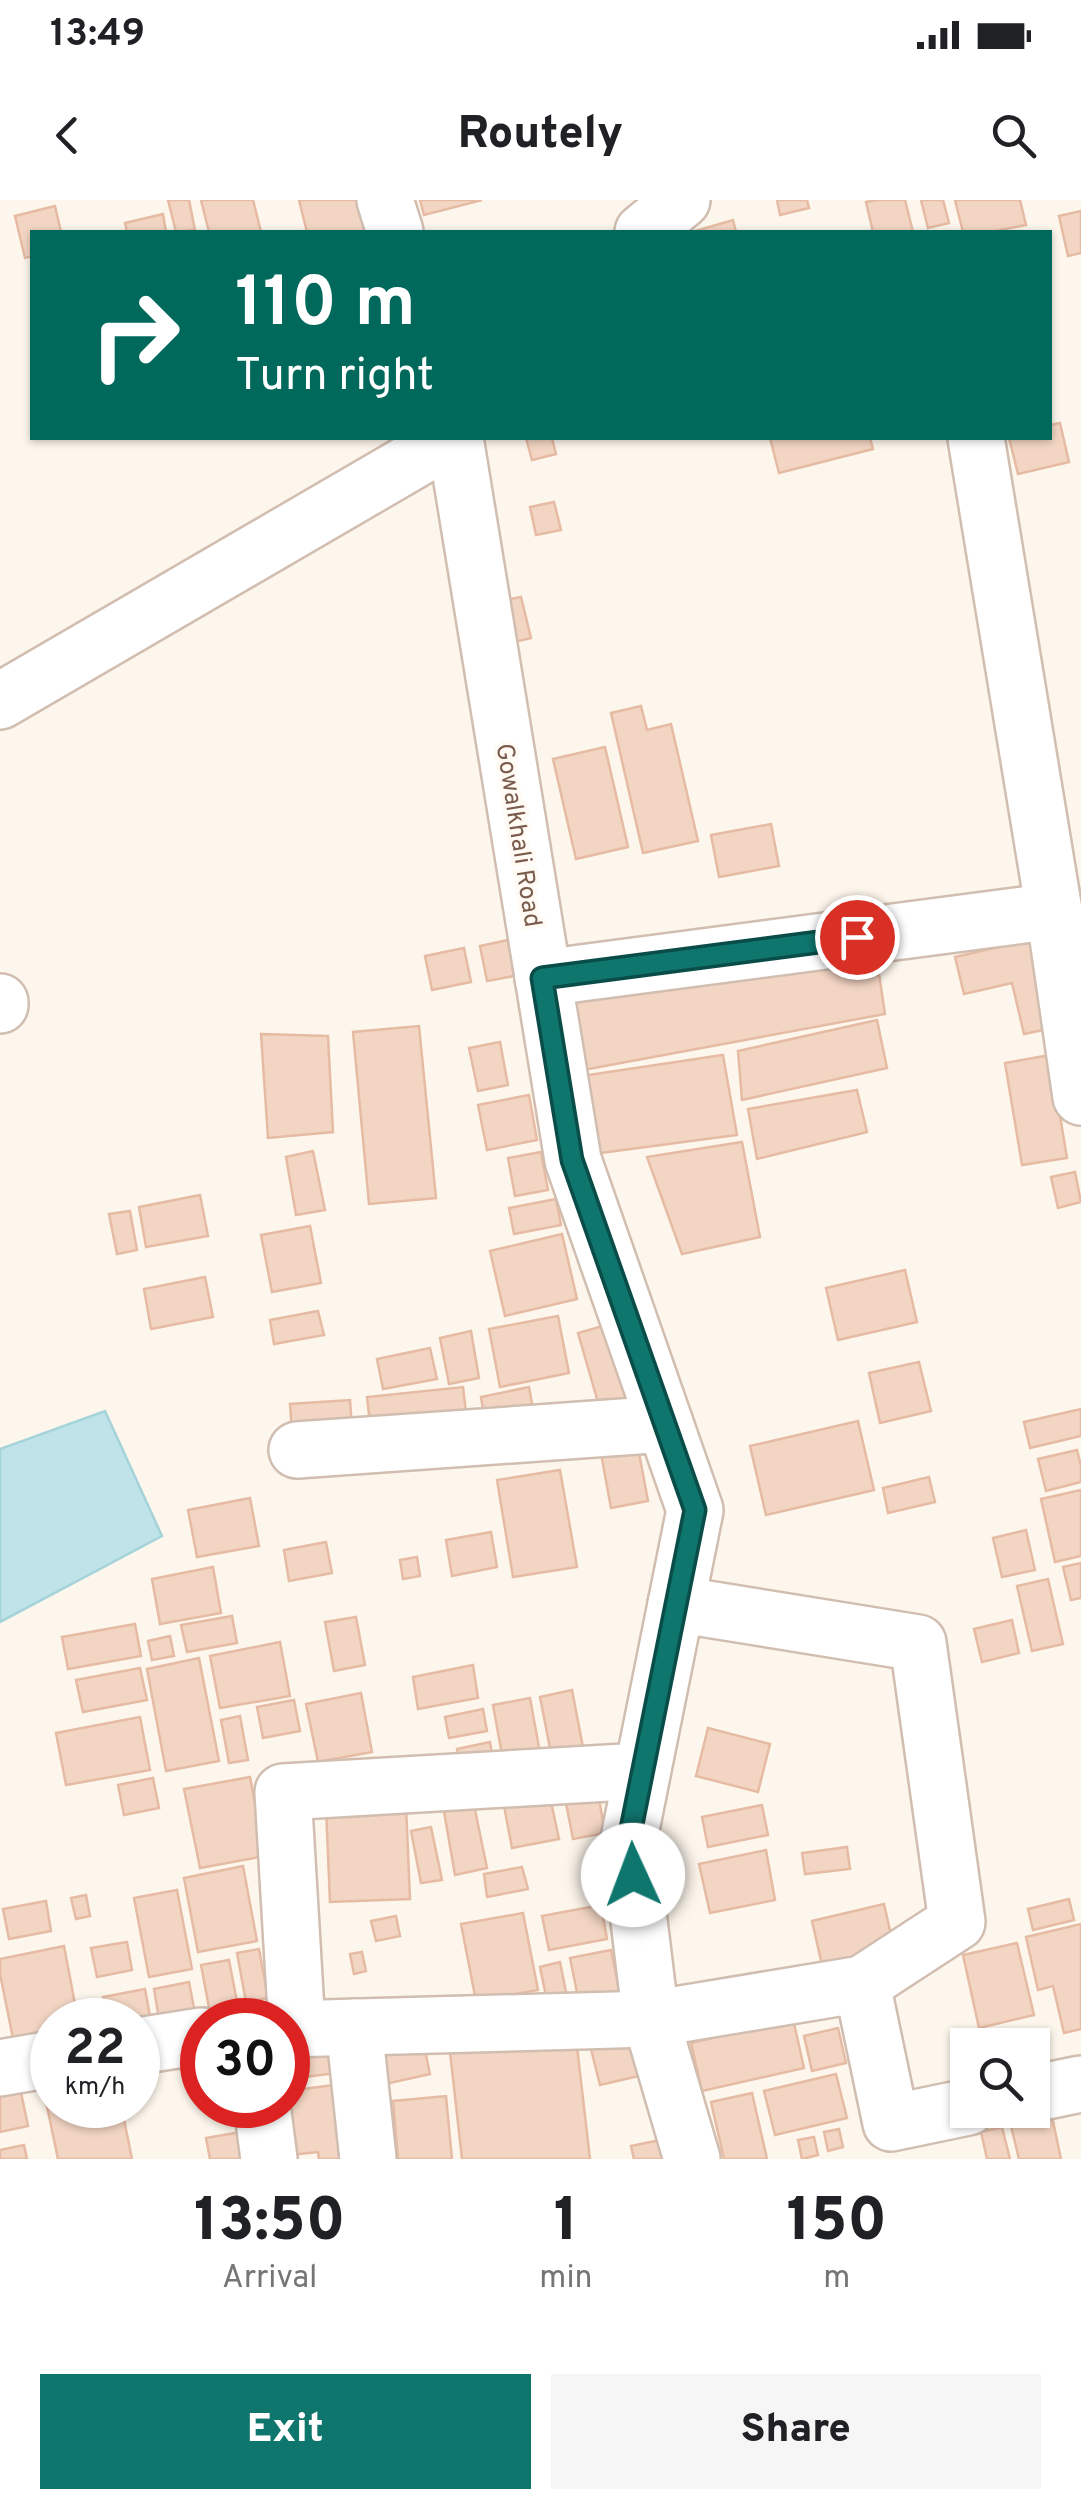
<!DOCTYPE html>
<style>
:root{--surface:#fff;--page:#f6f6f6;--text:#202124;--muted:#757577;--accent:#0f766e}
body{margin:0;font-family:Overpass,sans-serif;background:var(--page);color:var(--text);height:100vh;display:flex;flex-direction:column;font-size:38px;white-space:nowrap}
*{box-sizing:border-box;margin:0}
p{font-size:32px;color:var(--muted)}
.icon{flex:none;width:55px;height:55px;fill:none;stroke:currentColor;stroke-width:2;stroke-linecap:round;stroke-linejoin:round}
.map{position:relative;height:1959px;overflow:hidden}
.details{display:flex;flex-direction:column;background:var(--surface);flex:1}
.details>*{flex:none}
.top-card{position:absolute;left:30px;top:30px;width:1022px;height:210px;border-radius:0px;box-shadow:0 2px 8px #0004;background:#00695c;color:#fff;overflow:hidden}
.controls{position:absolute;left:950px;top:1828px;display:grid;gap:20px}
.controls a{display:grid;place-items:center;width:100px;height:100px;border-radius:0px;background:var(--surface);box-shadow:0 2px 8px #0004;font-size:50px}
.speed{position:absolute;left:30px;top:1798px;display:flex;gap:20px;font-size:50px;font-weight:700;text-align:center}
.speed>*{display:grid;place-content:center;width:130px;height:130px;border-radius:50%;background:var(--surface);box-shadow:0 2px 8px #0004;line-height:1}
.speed small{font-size:25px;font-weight:400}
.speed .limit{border:15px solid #d22;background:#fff;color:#111}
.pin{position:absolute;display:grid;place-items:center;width:85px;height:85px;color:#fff;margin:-42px;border:5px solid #fff;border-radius:50%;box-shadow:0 2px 10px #0007}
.me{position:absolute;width:110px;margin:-55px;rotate:358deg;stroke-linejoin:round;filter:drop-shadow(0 0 8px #0008)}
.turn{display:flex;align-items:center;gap:35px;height:210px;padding:0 40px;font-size:45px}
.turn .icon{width:130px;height:130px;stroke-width:2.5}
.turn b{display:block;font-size:70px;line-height:85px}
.eta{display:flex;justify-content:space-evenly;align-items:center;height:170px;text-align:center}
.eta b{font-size:60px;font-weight:800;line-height:70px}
.primary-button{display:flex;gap:20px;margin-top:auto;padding:20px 40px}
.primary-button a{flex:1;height:115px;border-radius:0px;background:var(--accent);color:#fff;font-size:40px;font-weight:800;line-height:115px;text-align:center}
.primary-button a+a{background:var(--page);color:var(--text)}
.status{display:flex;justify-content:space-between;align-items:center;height:70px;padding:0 50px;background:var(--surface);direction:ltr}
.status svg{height:28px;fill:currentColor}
header{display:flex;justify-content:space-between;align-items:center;height:130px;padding:0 40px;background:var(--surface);font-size:45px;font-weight:800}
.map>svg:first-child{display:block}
.water{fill:#bfe3e8;stroke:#a5d3da;stroke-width:2.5}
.building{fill:#f3d5c3;stroke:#e6bba3;stroke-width:2.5}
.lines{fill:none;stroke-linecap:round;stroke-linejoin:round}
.minor-casing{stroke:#d1beb0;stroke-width:60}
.minor{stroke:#fff;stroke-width:55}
.route-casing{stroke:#0a4d48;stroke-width:25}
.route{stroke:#0f766e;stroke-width:18}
.labels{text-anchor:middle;stroke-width:8;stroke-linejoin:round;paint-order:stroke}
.street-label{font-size:25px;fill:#7a5c4d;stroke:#fffaf3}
</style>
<div class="status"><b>13:49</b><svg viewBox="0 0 49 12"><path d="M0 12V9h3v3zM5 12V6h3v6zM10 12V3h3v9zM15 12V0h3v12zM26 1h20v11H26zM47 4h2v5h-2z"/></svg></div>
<header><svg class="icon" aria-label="back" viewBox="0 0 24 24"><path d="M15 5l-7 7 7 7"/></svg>Routely<svg class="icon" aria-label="search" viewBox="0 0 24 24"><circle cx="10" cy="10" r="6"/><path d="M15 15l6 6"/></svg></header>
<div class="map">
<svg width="1081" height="1959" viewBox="0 0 1081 1959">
<rect width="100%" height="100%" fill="#fdf6ec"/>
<path class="water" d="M 105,1211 L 162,1336 L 0,1422 L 0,1249 Z"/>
<g class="building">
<path d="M 168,0 L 189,0 L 195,30 L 176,32 Z"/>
<path d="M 201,0 L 253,0 L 261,32 L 209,32 Z"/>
<path d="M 299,0 L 362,0 L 370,32 L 307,32 Z"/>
<path d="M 420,0 L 482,0 L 424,15 Z"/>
<path d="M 777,0 L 807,0 L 809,8 L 780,15 Z"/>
<path d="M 876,0 L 905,0 L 913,32 L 873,32 L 866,2 Z"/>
<path d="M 921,0 L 943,0 L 949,23 L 928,28 Z"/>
<path d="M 955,0 L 1020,0 L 1026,25 L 991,32 L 963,32 Z"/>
<path d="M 55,6 L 61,32 L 32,32 L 32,56 L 25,58 L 15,16 Z"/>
<path d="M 1081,11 L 1081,53 L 1068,56 L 1059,16 Z"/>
<path d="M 163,14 L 166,32 L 127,32 L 125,23 Z"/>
<path d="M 733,20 L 736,32 L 696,32 L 695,31 Z"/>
<path d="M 1060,223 L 1069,262 L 1018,274 L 1009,238 L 1050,238 L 1050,225 Z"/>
<path d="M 526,238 L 552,238 L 556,254 L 532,260 Z"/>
<path d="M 770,238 L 870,238 L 873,249 L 779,273 Z"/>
<path d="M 554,302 L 561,330 L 536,335 L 530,307 Z"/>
<path d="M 521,397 L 531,438 L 502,445 L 494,402 Z"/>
<path d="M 641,506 L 647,530 L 671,524 L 698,641 L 643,653 L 611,513 Z"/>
<path d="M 605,547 L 628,647 L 576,659 L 553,559 Z"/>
<path d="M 771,624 L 779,666 L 719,677 L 711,635 Z"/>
<path d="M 1038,738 L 1058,827 L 1024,834 L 1012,783 L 964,794 L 955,757 Z"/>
<path d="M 508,740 L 514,776 L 487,781 L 480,746 Z"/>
<path d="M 875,747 L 885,814 L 583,870 L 568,791 Z"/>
<path d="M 464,748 L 471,782 L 432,790 L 425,756 Z"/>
<path d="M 877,820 L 887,868 L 742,900 L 738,851 Z"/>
<path d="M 419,826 L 436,998 L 369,1004 L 353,832 Z"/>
<path d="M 261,834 L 328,836 L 333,932 L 268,938 Z"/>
<path d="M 500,842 L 508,885 L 478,891 L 469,848 Z"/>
<path d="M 723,855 L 737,935 L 585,955 L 575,877 Z"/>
<path d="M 1050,855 L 1067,958 L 1022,965 L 1005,863 Z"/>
<path d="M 857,890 L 867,932 L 757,959 L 748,909 Z"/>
<path d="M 529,895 L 537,940 L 487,950 L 478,905 Z"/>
<path d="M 742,942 L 760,1037 L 682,1054 L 647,957 Z"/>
<path d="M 313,951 L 325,1010 L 296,1015 L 286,957 Z"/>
<path d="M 541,952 L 548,990 L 515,996 L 508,958 Z"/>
<path d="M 1075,972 L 1081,1002 L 1058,1008 L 1051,977 Z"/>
<path d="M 200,995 L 208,1036 L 146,1047 L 139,1007 Z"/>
<path d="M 556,999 L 561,1025 L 514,1034 L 509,1008 Z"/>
<path d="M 130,1011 L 137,1050 L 117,1054 L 109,1014 Z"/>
<path d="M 310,1026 L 321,1083 L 272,1092 L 261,1035 Z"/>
<path d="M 562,1034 L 577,1099 L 505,1116 L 490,1051 Z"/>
<path d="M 905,1070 L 917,1122 L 838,1140 L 826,1088 Z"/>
<path d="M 205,1077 L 213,1117 L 151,1129 L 144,1089 Z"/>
<path d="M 318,1111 L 324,1135 L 274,1144 L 270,1120 Z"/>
<path d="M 558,1116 L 569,1173 L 500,1187 L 489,1129 Z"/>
<path d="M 606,1125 L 632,1215 L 604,1223 L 578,1133 Z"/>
<path d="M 471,1131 L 479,1178 L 449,1184 L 440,1138 Z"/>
<path d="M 430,1148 L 437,1179 L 383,1189 L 377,1159 Z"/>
<path d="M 919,1162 L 931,1211 L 880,1223 L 869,1173 Z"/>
<path d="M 463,1187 L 468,1230 L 372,1240 L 367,1197 Z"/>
<path d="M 529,1187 L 536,1225 L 487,1234 L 481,1197 Z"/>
<path d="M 350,1200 L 352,1228 L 292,1233 L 290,1204 Z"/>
<path d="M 1081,1209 L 1081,1236 L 1030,1248 L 1024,1222 Z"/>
<path d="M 858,1221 L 874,1290 L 766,1315 L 750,1246 Z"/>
<path d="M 637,1242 L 648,1301 L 611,1308 L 600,1248 Z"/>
<path d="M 1077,1250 L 1081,1266 L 1081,1282 L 1046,1291 L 1038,1259 Z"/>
<path d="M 560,1270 L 577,1367 L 513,1377 L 497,1280 Z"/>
<path d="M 929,1277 L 935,1302 L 888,1313 L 883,1288 Z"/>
<path d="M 1081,1290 L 1081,1356 L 1055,1362 L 1041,1299 Z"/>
<path d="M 250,1298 L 259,1346 L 197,1357 L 188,1310 Z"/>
<path d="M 1026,1330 L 1035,1370 L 1002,1377 L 993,1338 Z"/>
<path d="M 491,1332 L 497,1367 L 452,1376 L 446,1340 Z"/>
<path d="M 326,1342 L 332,1373 L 289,1381 L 284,1350 Z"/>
<path d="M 417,1357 L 420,1376 L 403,1379 L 400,1360 Z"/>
<path d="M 1081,1363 L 1081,1398 L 1071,1400 L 1063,1367 Z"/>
<path d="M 213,1367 L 221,1413 L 160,1424 L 152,1379 Z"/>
<path d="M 1048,1379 L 1063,1444 L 1032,1451 L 1017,1386 Z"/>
<path d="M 232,1416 L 237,1443 L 187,1452 L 181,1425 Z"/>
<path d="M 356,1417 L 365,1465 L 334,1471 L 325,1422 Z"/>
<path d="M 1012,1420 L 1019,1453 L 982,1462 L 974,1429 Z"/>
<path d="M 135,1424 L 141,1456 L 68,1469 L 62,1437 Z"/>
<path d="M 170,1436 L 174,1456 L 152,1460 L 148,1441 Z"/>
<path d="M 280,1442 L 290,1496 L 220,1508 L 210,1456 Z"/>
<path d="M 199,1458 L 219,1561 L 166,1571 L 147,1469 Z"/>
<path d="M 473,1465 L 478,1498 L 418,1509 L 413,1477 Z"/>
<path d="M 140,1468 L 147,1500 L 83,1512 L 76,1480 Z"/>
<path d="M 572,1490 L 586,1563 L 554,1569 L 540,1497 Z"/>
<path d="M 361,1493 L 372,1552 L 318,1562 L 306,1504 Z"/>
<path d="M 530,1498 L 542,1564 L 505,1571 L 493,1505 Z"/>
<path d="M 294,1500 L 300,1531 L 263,1538 L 257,1507 Z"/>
<path d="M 483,1509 L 487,1531 L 449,1538 L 445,1517 Z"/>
<path d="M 240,1516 L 248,1560 L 229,1563 L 221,1520 Z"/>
<path d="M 140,1517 L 150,1570 L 66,1585 L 56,1533 Z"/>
<path d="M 708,1528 L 770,1544 L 758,1592 L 696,1576 Z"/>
<path d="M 490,1542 L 494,1567 L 462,1572 L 457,1549 Z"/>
<path d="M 250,1577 L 265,1656 L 200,1668 L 184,1589 Z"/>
<path d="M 153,1578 L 159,1608 L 124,1615 L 118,1585 Z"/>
<path d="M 597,1587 L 605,1633 L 573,1639 L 564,1593 Z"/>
<path d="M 550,1597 L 559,1639 L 512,1648 L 504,1606 Z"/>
<path d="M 473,1600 L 487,1668 L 455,1675 L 443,1606 Z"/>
<path d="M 406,1605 L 410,1699 L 330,1702 L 326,1608 Z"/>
<path d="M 762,1605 L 768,1635 L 708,1647 L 702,1617 Z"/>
<path d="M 431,1627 L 442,1680 L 421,1683 L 411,1631 Z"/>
<path d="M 847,1647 L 850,1669 L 805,1674 L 802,1653 Z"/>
<path d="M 766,1650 L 775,1700 L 710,1713 L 699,1664 Z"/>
<path d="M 243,1666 L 257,1741 L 198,1752 L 184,1678 Z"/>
<path d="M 522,1667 L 528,1689 L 487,1697 L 484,1674 Z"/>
<path d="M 177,1690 L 192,1769 L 149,1777 L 134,1698 Z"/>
<path d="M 86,1695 L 90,1716 L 76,1719 L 71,1698 Z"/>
<path d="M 1069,1699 L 1074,1720 L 1033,1730 L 1028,1709 Z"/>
<path d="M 46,1701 L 51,1731 L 9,1739 L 3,1709 Z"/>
<path d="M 884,1704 L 894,1748 L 822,1765 L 812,1721 Z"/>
<path d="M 601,1705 L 607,1739 L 549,1750 L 542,1716 Z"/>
<path d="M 523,1713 L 538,1790 L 476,1801 L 461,1724 Z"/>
<path d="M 396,1716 L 400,1736 L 376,1741 L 371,1721 Z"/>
<path d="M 1081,1724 L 1081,1829 L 1064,1833 L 1053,1786 L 1038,1790 L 1026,1737 Z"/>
<path d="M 127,1742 L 132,1770 L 97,1777 L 91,1748 Z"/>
<path d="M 1017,1743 L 1034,1815 L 979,1828 L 963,1755 Z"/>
<path d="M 64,1746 L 78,1820 L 52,1820 L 52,1836 L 14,1843 L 0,1774 L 0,1759 Z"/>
<path d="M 259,1749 L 268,1798 L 246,1802 L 237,1753 Z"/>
<path d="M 611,1750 L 621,1799 L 580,1807 L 570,1758 Z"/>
<path d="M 362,1752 L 366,1771 L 354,1774 L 350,1754 Z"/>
<path d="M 229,1760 L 238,1807 L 210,1813 L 201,1765 Z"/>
<path d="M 560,1762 L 569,1807 L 549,1811 L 540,1767 Z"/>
<path d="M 189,1782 L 196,1818 L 160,1825 L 154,1789 Z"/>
<path d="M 145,1789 L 152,1827 L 138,1820 L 107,1820 L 103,1797 Z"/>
<path d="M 793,1819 L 804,1868 L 702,1891 L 691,1843 Z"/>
<path d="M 838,1828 L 846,1863 L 812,1871 L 804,1836 Z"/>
<path d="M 634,1835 L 643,1875 L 600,1885 L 590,1845 Z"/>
<path d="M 422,1836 L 430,1874 L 372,1887 L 363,1849 Z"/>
<path d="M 576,1838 L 590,1959 L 462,1959 L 450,1852 Z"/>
<path d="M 342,1843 L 345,1872 L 288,1879 L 288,1850 Z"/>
<path d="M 836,1874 L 847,1918 L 775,1935 L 764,1891 Z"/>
<path d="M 19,1883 L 28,1926 L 0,1932 L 0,1887 Z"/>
<path d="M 349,1883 L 358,1959 L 319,1959 L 318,1952 L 289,1955 L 288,1891 Z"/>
<path d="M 52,1891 L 52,1905 L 121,1905 L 132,1959 L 58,1959 L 44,1892 Z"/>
<path d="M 752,1893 L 767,1959 L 724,1959 L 711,1902 Z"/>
<path d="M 446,1896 L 452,1959 L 398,1959 L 393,1901 Z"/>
<path d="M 1051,1912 L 1061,1959 L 1019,1959 L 1010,1922 Z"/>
<path d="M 1002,1927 L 1010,1959 L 987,1959 L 981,1932 Z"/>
<path d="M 839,1929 L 843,1947 L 828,1951 L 824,1932 Z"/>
<path d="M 252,1930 L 258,1959 L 210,1959 L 206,1938 Z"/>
<path d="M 814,1937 L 818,1955 L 802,1959 L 798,1940 Z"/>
<path d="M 660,1940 L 664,1959 L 634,1959 L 631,1946 Z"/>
<path d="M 24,1945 L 27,1959 L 0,1959 L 0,1950 Z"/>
</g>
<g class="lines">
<g class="minor-casing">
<g id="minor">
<path d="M 385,0 L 395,32"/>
<path d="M 643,32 L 682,0"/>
<path d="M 455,238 L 573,960 L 695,1310 L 629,1639 L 651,1819 L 692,1959"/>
<path d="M 976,238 L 1054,711"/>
<path d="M 0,501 L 452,238"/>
<path d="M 543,778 L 1054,711 L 1081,897"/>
<path d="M 0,802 L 0,805"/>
<path d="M 297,1250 L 665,1224"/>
<path d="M 862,1784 L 891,1923 L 968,1907"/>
<path d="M 354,1827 L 368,1959"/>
<path d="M 297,1828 L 283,1592 L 642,1571"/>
<path d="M 288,1829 L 651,1819 L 862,1784 L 957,1722 L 918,1443 L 676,1404"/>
<path d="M 138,1846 L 202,1836"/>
<path d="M 0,1868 L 52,1859"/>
<path d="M 1032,1894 L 1081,1884"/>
<path d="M 262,1905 L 269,1959"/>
</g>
</g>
<use href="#minor" class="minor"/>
</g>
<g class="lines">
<g class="route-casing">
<path id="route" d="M 633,1675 L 629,1639 L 695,1310 L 572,960 L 542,778 L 857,737"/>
</g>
<use href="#route" class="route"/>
</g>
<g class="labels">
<g class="street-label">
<text transform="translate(520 635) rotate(81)" y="9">Gowalkhali Road</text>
</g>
</g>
</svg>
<div class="controls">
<a><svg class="icon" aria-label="search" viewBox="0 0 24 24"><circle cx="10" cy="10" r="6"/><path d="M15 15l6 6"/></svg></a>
</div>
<div class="speed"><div>22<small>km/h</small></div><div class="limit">30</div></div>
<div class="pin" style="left:857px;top:737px;background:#d93025"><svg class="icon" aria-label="arrive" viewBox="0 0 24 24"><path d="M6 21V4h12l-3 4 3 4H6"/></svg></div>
<svg class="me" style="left:633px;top:1675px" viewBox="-20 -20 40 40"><circle r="19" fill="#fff"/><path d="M0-13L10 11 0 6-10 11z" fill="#0f766e"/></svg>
<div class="top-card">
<div class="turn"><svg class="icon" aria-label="right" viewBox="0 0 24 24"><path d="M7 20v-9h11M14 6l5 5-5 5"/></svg><div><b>110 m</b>Turn right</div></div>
</div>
</div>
<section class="details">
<div class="eta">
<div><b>13:50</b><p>Arrival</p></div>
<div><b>1</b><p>min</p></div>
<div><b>150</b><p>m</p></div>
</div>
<div class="primary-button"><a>Exit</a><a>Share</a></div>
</section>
